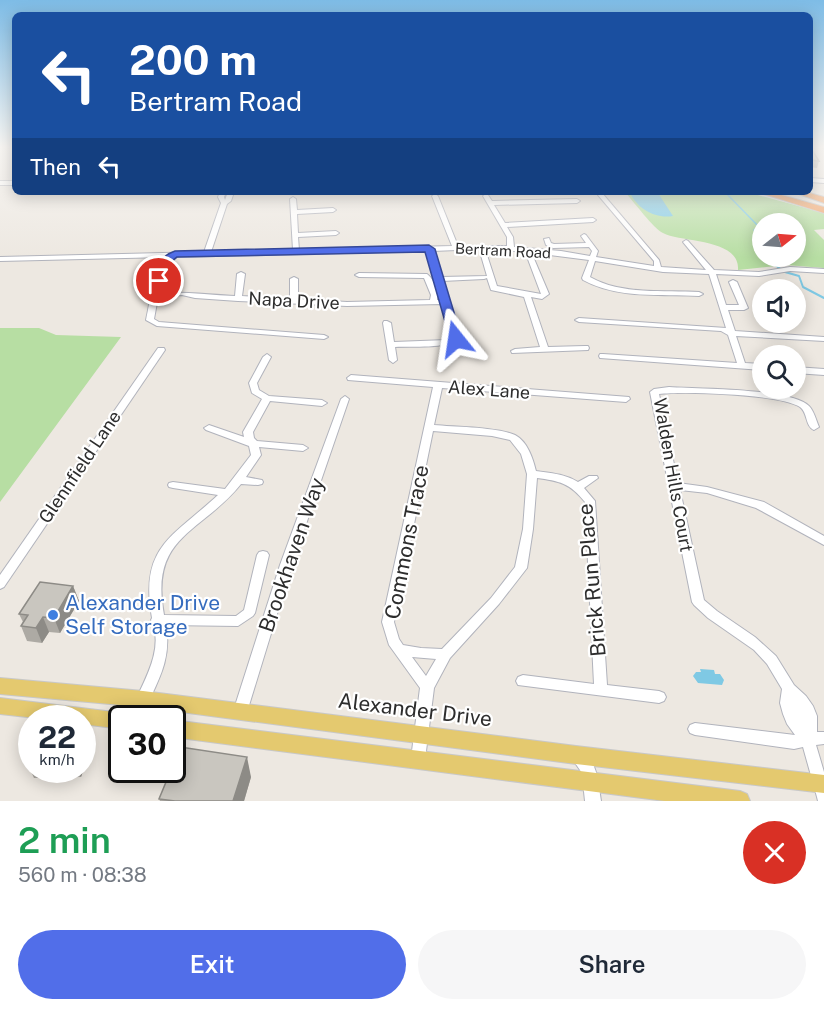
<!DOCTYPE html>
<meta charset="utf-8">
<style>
:root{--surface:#fff;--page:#f6f6f7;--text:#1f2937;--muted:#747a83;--accent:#516ee9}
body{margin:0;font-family:"Public Sans",sans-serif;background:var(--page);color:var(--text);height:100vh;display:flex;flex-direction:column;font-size:22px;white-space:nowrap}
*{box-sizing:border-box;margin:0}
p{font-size:20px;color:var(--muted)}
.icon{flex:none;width:33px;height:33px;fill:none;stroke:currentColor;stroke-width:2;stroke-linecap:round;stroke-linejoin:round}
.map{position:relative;height:801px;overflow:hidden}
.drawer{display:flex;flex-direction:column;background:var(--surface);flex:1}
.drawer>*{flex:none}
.hud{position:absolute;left:12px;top:12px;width:801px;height:183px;border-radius:9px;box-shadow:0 3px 15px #0003;background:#1a4fa0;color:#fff;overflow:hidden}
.needle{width:39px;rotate:73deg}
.controls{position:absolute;left:752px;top:213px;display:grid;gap:12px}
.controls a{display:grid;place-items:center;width:54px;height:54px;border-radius:50%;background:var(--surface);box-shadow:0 3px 15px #0003;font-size:30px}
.speed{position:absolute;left:18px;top:705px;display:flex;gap:12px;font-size:30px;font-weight:700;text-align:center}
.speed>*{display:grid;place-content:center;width:78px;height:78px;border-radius:50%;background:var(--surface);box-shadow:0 3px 15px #0003;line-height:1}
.speed small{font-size:15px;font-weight:400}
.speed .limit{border:3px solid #111;border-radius:9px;background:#fff;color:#111}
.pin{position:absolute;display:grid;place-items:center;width:51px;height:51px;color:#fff;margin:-26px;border:3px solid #fff;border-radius:50%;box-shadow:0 2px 6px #0007}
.me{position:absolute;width:66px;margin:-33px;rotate:345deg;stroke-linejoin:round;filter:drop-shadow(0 0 4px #0008)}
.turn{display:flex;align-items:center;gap:21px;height:126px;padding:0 18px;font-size:27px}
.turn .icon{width:78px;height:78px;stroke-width:2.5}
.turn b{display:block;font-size:42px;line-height:51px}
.then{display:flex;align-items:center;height:57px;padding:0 18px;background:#0003;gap:12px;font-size:22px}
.round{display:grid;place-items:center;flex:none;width:63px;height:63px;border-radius:32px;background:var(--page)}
.overview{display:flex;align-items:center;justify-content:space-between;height:102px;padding:0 18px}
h1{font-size:36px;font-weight:600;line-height:45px;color:#1e9e55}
.primary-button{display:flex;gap:12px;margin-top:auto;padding:12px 18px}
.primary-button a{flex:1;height:69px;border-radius:36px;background:var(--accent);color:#fff;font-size:24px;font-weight:600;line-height:69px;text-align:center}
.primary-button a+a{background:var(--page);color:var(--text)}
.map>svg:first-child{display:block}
.green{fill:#b7dea3;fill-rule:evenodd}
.water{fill:#7fc9e4}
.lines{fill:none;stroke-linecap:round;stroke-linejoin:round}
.stream-far1{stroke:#7fc9e4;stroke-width:1.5}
.stream{stroke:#7fc9e4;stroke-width:2}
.minor-casing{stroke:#b1b3bc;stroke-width:2}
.major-casing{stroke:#c8c8c8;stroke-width:2}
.highway-casing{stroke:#c8c8c8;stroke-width:2}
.minor{fill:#fff;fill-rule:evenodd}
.major{fill:#e4c96f;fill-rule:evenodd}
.highway{fill:#efa369;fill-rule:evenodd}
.rail{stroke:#a4a6b5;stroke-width:1.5}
.wall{fill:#adaaa4}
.shaded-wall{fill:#8d8b86}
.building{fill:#c9c6bf;stroke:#8d8b86;stroke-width:1.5}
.route{fill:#516ee9;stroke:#354897;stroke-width:1.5}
.shop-dot{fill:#3f7fe0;stroke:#fff;stroke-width:2}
.labels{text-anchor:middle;stroke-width:4.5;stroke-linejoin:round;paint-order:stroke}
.far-street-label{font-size:15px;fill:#2d2d2d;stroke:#fff}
.street-label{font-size:18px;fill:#2d2d2d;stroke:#fff}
.near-street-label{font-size:21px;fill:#2d2d2d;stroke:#fff}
.near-shop-label{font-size:21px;fill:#366cbe;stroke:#fff;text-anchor:start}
</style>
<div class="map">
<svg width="824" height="801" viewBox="0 0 824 801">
<rect width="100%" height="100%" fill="#ede8e1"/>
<g class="green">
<path d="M 625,192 L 747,192 L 824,213 L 824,229 L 814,230 L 824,240 L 824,268 L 786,265 L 738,270 C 740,238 682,243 663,233 C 654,229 633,201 625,192 ZM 762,224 L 795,224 L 795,256 L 762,256 Z"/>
<path d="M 0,328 L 39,328 L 56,335 L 121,337 L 0,502 Z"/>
</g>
<g class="water">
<path d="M 632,192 L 658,193 L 673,216 C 655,219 638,209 630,193 Z"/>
<path d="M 700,669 L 714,670 L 715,674 L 720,674 L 724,680 L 722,685 L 698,683 L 693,676 L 696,672 L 701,672 Z"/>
</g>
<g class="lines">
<path class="stream-far1" d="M 725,192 L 759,227 L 754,230 L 762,234"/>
<path class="stream" d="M 767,256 L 768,260 L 785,272 L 799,276 L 803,287 L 824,298"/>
<g class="minor-casing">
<g id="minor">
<path d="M 810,178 L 824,179 L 824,183 L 810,182 Z"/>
<rect x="0" y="181" width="15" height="4"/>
<path d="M 220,192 L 226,192 L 224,197 L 225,200 L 228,192 L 234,192 L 231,201 L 227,204 L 211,252 L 293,250 L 290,199 L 293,197 L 296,199 L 297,210 L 333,208 L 336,210 L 333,212 L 297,214 L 298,233 L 336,231 L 339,233 L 336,235 L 298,237 L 299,250 L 452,246 L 432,196 L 435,194 L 438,196 L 458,246 L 507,246 L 507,237 L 483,196 L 486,194 L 488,195 L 492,201 L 577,199 L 580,201 L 577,203 L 494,205 L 505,223 L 593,218 L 596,220 L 593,222 L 507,227 L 513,237 L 514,247 L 561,251 L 590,256 L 592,251 L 589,247 L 553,248 L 546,245 L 544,239 L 549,238 L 551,243 L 554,244 L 586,243 L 581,236 L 584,234 L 586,235 L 598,251 L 596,257 L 654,266 L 654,261 L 598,195 L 598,193 L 602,193 L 659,260 L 661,267 L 706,270 L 683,242 L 686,240 L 688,241 L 714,270 L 759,272 L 790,267 L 824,269 L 824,273 L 790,271 L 759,276 L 716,274 L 726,305 L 739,305 L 729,282 L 733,280 L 737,282 L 748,308 L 744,310 L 728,310 L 735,331 L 824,337 L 824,341 L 736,336 L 745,363 L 762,364 L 762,370 L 600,358 L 599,356 L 600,354 L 603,354 L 737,363 L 728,335 L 721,331 L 579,322 L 575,320 L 579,318 L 726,328 L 709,274 L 663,272 L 595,261 L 590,277 C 621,295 664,290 699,292 L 703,294 L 699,296 C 661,294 617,299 583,280 L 582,278 L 589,260 L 534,253 L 532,254 L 549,294 L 542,299 L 531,297 L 548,347 L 585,346 L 588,346 L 589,348 L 588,350 L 512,353 L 511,351 L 515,349 L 540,347 L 524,297 L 491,290 L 487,278 L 484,279 L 442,281 L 460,339 C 446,349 413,346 395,347 L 397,360 L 393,363 L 389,360 L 383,323 L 384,321 L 387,321 L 391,323 L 394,342 L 447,340 L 452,338 L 442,304 L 347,306 L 238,301 L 195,298 L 182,295 L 158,297 L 154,319 L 159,322 L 324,335 L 328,337 L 324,339 L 157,326 L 146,320 C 151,298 152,275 167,257 L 0,261 L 0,257 L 204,252 L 221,203 L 218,197 ZM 481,249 L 480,252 L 487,276 L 441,277 L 433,251 ZM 488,249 L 527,252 L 526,254 L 541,294 L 497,286 L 486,252 ZM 426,251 L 441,300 L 437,300 C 439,292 433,278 427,274 L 359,273 L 355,275 L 359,277 L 424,278 L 431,295 L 430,300 L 347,302 L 298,299 L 298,279 L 294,277 L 290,279 L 290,299 L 242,296 L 245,274 L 241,272 L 237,274 L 235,296 C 209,295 184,291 159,293 L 167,267 L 176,257 Z"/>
<path d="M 158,348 L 164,348 L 165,350 L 4,587 L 0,589 L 0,575 Z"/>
<path d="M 267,354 L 271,357 L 257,383 L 259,390 L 269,396 L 322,400 L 327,403 L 322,406 L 270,401 L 253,432 L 254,438 L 257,441 L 303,445 L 308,448 L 303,451 L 259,447 L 261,455 L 246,477 L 262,480 L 263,482 L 262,484 L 258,485 L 241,484 C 201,534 149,535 164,615 L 236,616 L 244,610 L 257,555 L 259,552 L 263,551 L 267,552 L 269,555 L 255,613 L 253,616 L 238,626 L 166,625 C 171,657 161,675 148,703 L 143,705 L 138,703 L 136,699 C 147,676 164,645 151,620 L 152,618 C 139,546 173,537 218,495 L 173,488 L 169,487 L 168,485 L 169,483 L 173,482 L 225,489 L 251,455 L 249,446 L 206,430 L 204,428 L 209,425 L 244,437 L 243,432 L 262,399 L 252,393 L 249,383 L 263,357 Z"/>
<path d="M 795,367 L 824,369 L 824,375 L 795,373 Z"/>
<path d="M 351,375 L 629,397 L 630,399 L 626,402 L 442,388 L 434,425 C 455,427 497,427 515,435 C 528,442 533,459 536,471 C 551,473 565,474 578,482 L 589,476 L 597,476 L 598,478 L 584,488 L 595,501 L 607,685 L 659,691 L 664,693 L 666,697 L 664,701 L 659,703 L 518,685 L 516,681 L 518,677 L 523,675 L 594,684 L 585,502 C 570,483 559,481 537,478 L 533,529 L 527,568 L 499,604 L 450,658 L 434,688 L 425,759 L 423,764 L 418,766 L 413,764 L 411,759 L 420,688 L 389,645 L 382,622 L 433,387 L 348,380 L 347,378 ZM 433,431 L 492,436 L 510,440 L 521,454 L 527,474 L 523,529 L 515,567 L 491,598 L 442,649 L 421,648 L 403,645 L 399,639 L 394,622 ZM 412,657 L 436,659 L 426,676 Z"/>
<path d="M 669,387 C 697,389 791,388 809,406 C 814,411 816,420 819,427 L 814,430 C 805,426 808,413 800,407 C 780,394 684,391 659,394 L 678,483 L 707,487 L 764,502 L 824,536 L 824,545 L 756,508 L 707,493 L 680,490 L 704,600 L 717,611 L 755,637 L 776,656 L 794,685 L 806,696 L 813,706 L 817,716 L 817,732 L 824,732 L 824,744 L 816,745 L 824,772 L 824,801 L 818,801 L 817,797 L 803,747 L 794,749 L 695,735 L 690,733 L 688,729 L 690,725 L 695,723 L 795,735 L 787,724 L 783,714 L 780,703 L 782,689 L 767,664 L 754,650 L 708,618 L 694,605 L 692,602 L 650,392 L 654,389 Z"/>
<path d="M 345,396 L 349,399 L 292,565 L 247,712 L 245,716 L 240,718 L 235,716 L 233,712 L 280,565 L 341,399 Z"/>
<path d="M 578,750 C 598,758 598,783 601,801 L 585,801 L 582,773 L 571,757 L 573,752 Z"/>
</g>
</g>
<g class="major-casing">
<g id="major">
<path d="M 0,678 L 143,691 L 576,746 L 824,775 L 824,793 L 576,764 L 143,707 L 0,694 Z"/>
<path d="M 0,698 L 122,713 L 129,715 L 130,718 L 122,718 L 122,729 L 82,724 L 82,718 L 36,718 L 0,714 Z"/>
<path d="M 172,720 L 740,791 L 747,794 L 750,801 L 665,801 L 172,737 Z"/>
</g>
</g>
<g class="highway-casing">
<g id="highway">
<path d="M 757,192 L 771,192 L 824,207 L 824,213 Z"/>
<path d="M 793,192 L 806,192 L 824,197 L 824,203 Z"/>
</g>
</g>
<use href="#minor" class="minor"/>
<use href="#major" class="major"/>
<use href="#highway" class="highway"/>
<path class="rail" d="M 822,146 L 824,149"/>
</g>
<g class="wall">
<path d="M 810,150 L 819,161 L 817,168 L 810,167 Z"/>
<path d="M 73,586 L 79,601 L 60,633 L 49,632 L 42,643 L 27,641 L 21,626 L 23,622 L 19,614 Z"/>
<path d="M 82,743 L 88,756 L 81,777 L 34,778 L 27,763 L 32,750 L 32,770 L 82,770 Z"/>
<path d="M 251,777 L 244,801 L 160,801 L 159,799 Z"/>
</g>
<g class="shaded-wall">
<path d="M 73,586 L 79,601 L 60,633 L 54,618 Z"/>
<path d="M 43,617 L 49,632 L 42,643 L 36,628 Z"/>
<path d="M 82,743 L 88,756 L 81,777 L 78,770 L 82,770 Z"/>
<path d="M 247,757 L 251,777 L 244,801 L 233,801 Z"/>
</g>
<g class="building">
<path d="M 810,150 L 813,151 L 819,161 L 810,160 Z"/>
<path d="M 40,582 L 73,586 L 54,618 L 43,617 L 36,628 L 21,626 L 28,615 L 19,614 Z"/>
<path d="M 180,747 L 247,757 L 233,801 L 175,801 L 159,799 L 171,770 L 172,770 L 172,765 Z"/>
<path d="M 32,750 L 32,763 L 27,763 Z"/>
</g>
<linearGradient id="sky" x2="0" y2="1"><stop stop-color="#7ebce6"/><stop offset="0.57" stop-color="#f7f5f2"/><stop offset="1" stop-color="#f7f5f2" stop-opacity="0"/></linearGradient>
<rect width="824" height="258" fill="url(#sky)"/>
<path class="route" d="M 429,245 L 435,249 L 462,339 L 460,341 L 456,343 L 450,339 L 425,252 L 177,257 C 166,264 168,273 163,283 L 159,284 L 154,281 C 156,267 160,256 175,251 Z"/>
<circle class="shop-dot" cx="53" cy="615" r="6"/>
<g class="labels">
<g class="far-street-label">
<text transform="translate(503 251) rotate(3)" y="5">Bertram Road</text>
</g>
<g class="street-label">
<text transform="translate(294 301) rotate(3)" y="6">Napa Drive</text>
<text transform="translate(489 390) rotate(4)" y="6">Alex Lane</text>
<text transform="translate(80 467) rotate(-56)" y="6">Glennfield Lane</text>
<text transform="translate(673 475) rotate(80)" y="6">Walden Hills Court</text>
</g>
<g class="near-street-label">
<text transform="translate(407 542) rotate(-79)" y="7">Commons Trace</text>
<text transform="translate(292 555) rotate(-71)" y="7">Brookhaven Way</text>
<text transform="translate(592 580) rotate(-95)" y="7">Brick Run Place</text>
<text transform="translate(415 710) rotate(7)" y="7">Alexander Drive</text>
</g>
<g class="near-shop-label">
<text x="65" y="610">Alexander Drive<tspan x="65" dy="24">Self Storage</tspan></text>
</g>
</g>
</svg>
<div class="controls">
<a><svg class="needle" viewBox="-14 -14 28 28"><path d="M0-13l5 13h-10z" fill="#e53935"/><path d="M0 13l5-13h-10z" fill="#747a83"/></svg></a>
<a><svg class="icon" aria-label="sound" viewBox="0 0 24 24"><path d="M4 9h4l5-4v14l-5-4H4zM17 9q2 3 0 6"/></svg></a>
<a><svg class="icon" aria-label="search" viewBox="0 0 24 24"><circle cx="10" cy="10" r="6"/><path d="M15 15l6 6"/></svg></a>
</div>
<div class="speed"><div>22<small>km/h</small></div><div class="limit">30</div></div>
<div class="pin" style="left:159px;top:281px;background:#d93025"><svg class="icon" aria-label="arrive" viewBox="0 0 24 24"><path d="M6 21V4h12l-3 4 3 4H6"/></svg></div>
<svg class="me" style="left:456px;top:339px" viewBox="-20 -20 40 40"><path d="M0-17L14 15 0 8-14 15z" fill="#516ee9" stroke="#fff" stroke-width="4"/></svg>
<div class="hud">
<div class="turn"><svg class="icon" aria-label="left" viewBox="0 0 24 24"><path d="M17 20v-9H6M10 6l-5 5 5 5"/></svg><div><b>200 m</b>Bertram Road</div></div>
<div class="then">Then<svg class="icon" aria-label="left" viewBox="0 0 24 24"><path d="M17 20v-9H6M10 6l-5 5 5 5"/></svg></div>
</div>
</div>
<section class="drawer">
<div class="overview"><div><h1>2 min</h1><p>560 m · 08:38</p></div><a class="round" style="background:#d93025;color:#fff"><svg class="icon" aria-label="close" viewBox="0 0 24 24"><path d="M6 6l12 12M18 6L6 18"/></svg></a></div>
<div class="primary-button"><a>Exit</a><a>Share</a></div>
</section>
